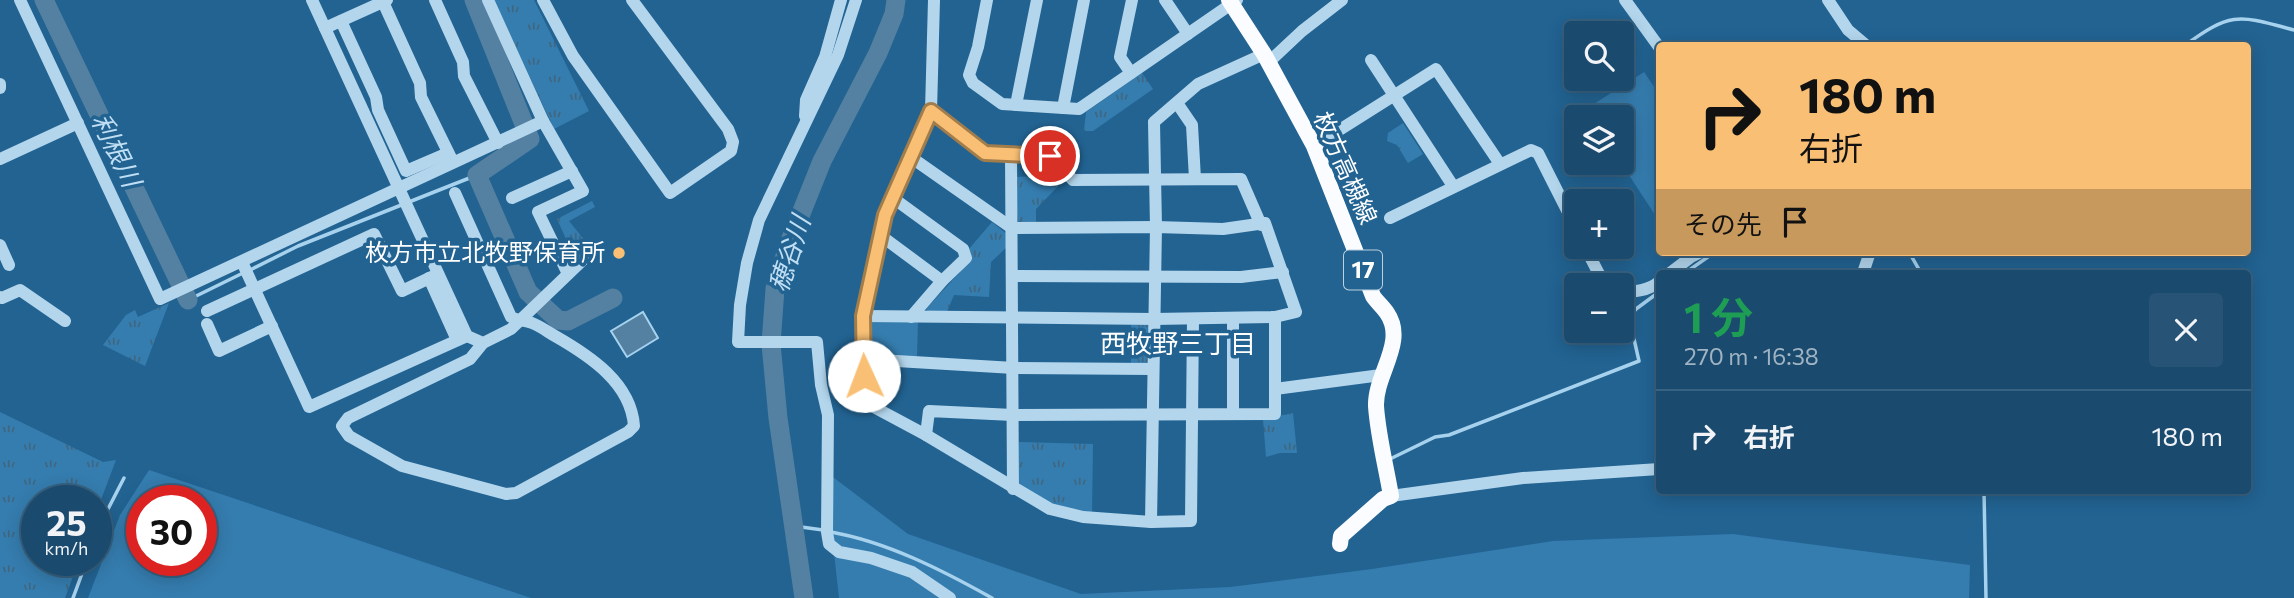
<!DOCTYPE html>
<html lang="ja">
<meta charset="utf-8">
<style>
:root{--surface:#1a4a6e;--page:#275476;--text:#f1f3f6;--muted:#9fb3c2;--line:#386281}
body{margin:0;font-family:Commissioner,"Noto Sans JP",sans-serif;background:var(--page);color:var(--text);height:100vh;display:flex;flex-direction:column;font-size:26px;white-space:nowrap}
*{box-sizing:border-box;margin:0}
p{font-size:23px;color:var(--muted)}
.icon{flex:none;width:38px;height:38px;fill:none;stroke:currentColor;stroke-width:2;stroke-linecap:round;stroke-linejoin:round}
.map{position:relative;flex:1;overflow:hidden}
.drawer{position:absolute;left:1656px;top:270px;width:595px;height:224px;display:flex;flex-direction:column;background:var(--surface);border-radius:7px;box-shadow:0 4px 18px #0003,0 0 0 2px var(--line)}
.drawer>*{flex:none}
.guide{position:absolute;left:1656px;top:42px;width:595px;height:214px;border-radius:7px;box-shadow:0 4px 18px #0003,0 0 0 2px var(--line);background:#f9c075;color:#111;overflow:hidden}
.buttons{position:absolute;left:1564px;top:21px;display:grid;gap:14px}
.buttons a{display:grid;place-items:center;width:70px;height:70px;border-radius:7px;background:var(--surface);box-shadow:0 4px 18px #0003,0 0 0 2px var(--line);font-size:35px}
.speed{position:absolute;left:21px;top:485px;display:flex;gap:14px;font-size:35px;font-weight:700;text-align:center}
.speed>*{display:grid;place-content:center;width:91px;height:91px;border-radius:50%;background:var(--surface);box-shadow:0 4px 18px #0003,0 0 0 2px var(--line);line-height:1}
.speed small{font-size:18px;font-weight:400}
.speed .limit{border:10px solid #d22;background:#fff;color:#111}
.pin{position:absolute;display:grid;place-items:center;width:60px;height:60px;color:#fff;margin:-30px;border:4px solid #fff;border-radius:50%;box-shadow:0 2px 7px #0007}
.me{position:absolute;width:77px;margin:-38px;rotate:358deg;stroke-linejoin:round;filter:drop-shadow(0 0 5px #0008)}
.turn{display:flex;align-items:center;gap:24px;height:147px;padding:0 28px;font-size:32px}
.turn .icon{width:91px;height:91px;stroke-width:2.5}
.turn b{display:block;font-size:49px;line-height:60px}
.then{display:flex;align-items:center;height:66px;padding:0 28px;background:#0003;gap:14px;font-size:26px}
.round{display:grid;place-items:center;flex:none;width:74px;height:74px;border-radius:7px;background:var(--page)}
.summary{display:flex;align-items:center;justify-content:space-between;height:119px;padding:0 28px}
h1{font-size:42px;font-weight:700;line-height:52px;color:#1e9e55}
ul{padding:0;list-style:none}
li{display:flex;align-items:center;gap:21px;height:91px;padding:0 28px;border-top:2px solid var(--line)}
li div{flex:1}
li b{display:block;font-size:26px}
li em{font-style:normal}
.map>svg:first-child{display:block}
.grass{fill:#357daf;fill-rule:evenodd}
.park{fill:url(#park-tufts)}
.water{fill:#5481a1;stroke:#a7d2ee;stroke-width:2}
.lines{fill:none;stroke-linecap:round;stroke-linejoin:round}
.stream{stroke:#a7d2ee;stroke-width:3.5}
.river{stroke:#5481a1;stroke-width:19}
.minor{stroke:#b3d6ed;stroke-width:12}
.major{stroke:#fafcff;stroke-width:16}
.route-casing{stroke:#a27d4c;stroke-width:18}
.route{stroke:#f9c075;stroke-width:12}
.poi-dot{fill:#f9c075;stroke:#226392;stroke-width:2.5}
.labels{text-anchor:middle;stroke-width:7;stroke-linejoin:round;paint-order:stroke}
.shield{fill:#226392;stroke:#bdd0de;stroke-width:2}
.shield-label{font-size:23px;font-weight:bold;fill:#fff}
.street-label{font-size:24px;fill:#fff;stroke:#226392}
.poi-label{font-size:24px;fill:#fff;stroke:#226392;text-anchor:end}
.water-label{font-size:26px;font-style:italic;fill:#c0dff4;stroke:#226392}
.neighbourhood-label{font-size:26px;fill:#fff;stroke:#226392}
</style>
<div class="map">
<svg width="2294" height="598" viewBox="0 0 2294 598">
<defs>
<pattern id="park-tufts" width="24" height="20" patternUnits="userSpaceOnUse" patternTransform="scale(1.75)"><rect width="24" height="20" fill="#357daf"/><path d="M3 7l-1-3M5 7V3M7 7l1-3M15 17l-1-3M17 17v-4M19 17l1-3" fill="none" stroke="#3f6782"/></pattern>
</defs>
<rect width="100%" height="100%" fill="#226392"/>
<g class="grass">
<path d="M 1644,72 L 1659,94 L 1659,221 L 1621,163 L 1622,117 L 1592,117 L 1586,109 Z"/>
<path d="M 869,319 L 918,320 L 917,358 L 868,356 Z"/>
<path d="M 149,470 L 531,598 L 88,598 L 120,515 ZM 142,500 L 201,500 L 201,560 L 142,560 Z"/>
<path d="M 825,471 L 908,534 L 1081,594 L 1230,587 L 1372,569 L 1553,541 L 1733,534 L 1970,565 L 1969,598 L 839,598 Z"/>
</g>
<g class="park">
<path d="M 494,0 L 534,0 L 589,111 L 554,129 Z"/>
<path d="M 1142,73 L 1153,89 L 1093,131 L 1084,131 L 1086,112 Z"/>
<path d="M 1403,123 L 1423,154 L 1408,163 L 1397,145 L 1387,141 L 1388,133 Z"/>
<path d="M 1051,163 L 1066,178 L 1036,209 L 1036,223 L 1019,223 L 1016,217 L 1015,177 L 1037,176 Z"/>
<path d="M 592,201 L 595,207 L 569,221 L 586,242 L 587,254 L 576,261 L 557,219 Z"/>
<path d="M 992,222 L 1008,235 L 1008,246 L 991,262 L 989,297 L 954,295 L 946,314 L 932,315 L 926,309 L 972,259 L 969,249 Z"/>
<path d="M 169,303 L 145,366 L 103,345 L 126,315 L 135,310 L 138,317 Z"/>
<path d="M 1131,325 L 1149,325 L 1148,367 L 1131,367 Z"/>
<path d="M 0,412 L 103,462 L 116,460 L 96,513 L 96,500 L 37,500 L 37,560 L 79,560 L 65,598 L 0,598 Z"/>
<path d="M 1293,413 L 1297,453 L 1280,453 L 1266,457 L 1263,419 Z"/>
<path d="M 1019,442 L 1093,444 L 1092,513 L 1052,506 L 1019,488 Z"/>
</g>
<path class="water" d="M 643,312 L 658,338 L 627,357 L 611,331 Z"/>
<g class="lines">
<g class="stream">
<path d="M 2184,46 C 2232,11 2238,15 2294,30"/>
<path d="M 1909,252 L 1921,273"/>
<path d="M 250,270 L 298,246 L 477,175"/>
<path d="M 1685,273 L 1715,252"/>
<path d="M 188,300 L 243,273"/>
<path d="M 1390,459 L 1435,437 L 1449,435 L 1639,361 L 1629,317 L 1636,309 L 1659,292"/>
<path d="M 1984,490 L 1986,598"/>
<path d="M 794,526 L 823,530"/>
<path d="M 831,532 C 887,542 942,570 992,598"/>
<path d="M 96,537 L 107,511 L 124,478"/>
<path d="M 73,598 L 87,560"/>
</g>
<g class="river">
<path d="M 44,0 L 188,300"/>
<path d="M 474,0 L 530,139 L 477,175 L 528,292 L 558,320 L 568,321 L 613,298"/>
<path d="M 804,598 L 778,418 L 771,344 L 775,289 L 788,246 L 822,161 L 878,53 L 894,14 L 896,0"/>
</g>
<g class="minor">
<path d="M 20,0 L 160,299 L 543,121"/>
<path d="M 312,0 L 467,336 L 483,343 L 511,329 L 585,258"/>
<path d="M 435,0 L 463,62 L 464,76 L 498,143"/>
<path d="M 488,0 L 543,121 L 583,191 L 538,212 L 568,274"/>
<path d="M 543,0 L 573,56 L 670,193 L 731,151 L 733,142 L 728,129 L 632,0"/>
<path d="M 856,0 L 838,55 L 759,220 L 747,263 L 740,305 L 738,342 L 817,342 L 821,385 L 828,415 L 827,532 L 829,544 L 839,552 L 871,558 L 912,572 L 950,598"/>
<path d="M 934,0 L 931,111 L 885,215 L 876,253 L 863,316 L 865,393 L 870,405 L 926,435 L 1050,509 L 1083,517 L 1151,522 L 1156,227 L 1154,122 L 1198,84 L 1264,54"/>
<path d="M 987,0 L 978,47 L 969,75 L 973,83 L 1002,104 L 1079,109 L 1237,0"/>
<path d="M 1165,0 L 1188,34"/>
<path d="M 1625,0 L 1659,47"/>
<path d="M 1828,0 L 1848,30 L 1867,46"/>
<path d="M 383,2 L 420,83 L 421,97 L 451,158"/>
<path d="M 341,21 L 376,97 L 378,110 L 406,171 L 448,153"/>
<path d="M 325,28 L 387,0"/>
<path d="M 1371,60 L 1453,186"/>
<path d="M 1269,62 L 1302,31 L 1342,0"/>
<path d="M 1131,73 L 1120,57 L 1132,0"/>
<path d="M 0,84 L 0,88"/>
<path d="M 1177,103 L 1192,125 L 1195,179"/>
<path d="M 1016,105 L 1037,0"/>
<path d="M 1063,108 L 1084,0"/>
<path d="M 931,111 L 985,154 L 1050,156 L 1073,180 L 1241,179 L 1261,225"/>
<path d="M 805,116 L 806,100 L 825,57 L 841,0"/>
<path d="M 1314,146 L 1436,69 L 1500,164"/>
<path d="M 1011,154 L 1013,489"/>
<path d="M 0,159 L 78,123"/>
<path d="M 455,193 L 511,317 C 519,321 525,320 532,323 C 540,326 548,332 555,336 C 590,356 631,383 634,426 L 628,432 L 516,493 L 506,494 L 402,466 L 349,436 L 342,426 L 348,418 L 470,359 L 483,343"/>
<path d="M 512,198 L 572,171"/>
<path d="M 893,198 L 963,249 L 966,258 L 942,281 L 911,317"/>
<path d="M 1390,218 L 1531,150 L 1538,153 L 1577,230"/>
<path d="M 880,235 L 942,281"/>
<path d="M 0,245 L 9,265"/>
<path d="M 1585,247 L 1599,274 L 1610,285"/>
<path d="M 242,262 L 309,407 L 467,336"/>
<path d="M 1670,273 L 1691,257 L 1701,252"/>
<path d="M 1863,273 L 1870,252"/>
<path d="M 1012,276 L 1241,277 L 1283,272"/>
<path d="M 429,278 L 457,340"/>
<path d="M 1622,290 C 1634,293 1649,290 1659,282"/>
<path d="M 0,297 L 2,298 L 20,290 L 65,321"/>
<path d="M 207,311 L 374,234 L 402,291 L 438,274"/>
<path d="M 863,316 L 1154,319 L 1275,317 L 1296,312 L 1265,223 L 1223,229 L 1156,227 L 1012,228 L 912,158"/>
<path d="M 207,324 L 219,351 L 272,326"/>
<path d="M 863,359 L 1014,368 L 1153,369"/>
<path d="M 1275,389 L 1381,375"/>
<path d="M 1233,414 L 1233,318"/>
<path d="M 926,435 L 929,411 L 1013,415 L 1275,414 L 1275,317"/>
<path d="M 1391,496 L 1523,478 L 1659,469"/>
<path d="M 1151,522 L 1191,521 L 1193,319"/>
</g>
<path class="major" d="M 1229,0 L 1264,54 L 1314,146 L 1373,296 C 1377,302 1383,307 1387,313 C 1407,342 1375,374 1376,406 C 1378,436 1386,466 1391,496 L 1383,499 L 1341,536 L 1340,544"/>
</g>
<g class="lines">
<g class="route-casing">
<path id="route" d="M 864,376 L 863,316 L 885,215 L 931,111 L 985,153 L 1050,156"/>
</g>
<use href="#route" class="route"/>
</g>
<circle class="poi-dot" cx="619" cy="253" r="7"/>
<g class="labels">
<rect class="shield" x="1344" y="250.5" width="38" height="39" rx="5"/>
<g class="shield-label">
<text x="1363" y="278">17</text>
</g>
<g class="street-label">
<text transform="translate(1345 168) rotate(66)" y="8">枚方高槻線</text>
</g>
<g class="poi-label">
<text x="605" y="261">枚方市立北牧野保育所</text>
</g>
<g class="water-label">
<text transform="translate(116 150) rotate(64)" y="9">利根川</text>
<text transform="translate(790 254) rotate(-72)" y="9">穂谷川</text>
</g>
<g class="neighbourhood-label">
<text x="1178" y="353">西牧野三丁目</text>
</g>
</g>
</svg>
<div class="buttons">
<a><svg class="icon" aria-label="search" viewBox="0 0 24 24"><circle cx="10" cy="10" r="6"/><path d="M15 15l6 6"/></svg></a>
<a><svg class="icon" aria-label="layers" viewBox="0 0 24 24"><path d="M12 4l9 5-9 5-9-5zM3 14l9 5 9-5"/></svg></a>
<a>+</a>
<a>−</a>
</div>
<div class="speed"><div>25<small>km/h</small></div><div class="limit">30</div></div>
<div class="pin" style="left:1050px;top:156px;background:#d93025"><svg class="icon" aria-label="arrive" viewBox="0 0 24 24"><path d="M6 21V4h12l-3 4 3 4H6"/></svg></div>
<svg class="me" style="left:864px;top:376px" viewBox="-20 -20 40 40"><circle r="19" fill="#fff"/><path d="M0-13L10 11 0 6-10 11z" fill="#f9c075"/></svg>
<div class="guide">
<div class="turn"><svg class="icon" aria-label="right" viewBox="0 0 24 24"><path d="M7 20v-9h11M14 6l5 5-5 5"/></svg><div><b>180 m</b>右折</div></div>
<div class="then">その先<svg class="icon" aria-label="arrive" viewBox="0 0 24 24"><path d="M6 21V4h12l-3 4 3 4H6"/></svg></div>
</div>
<section class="drawer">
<div class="summary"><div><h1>1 分</h1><p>270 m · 16:38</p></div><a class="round"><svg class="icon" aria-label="close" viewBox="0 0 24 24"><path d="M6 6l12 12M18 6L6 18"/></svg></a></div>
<ul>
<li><svg class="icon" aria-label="right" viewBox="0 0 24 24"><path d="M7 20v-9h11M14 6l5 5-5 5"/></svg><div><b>右折</b></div><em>180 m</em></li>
</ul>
</section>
</div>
